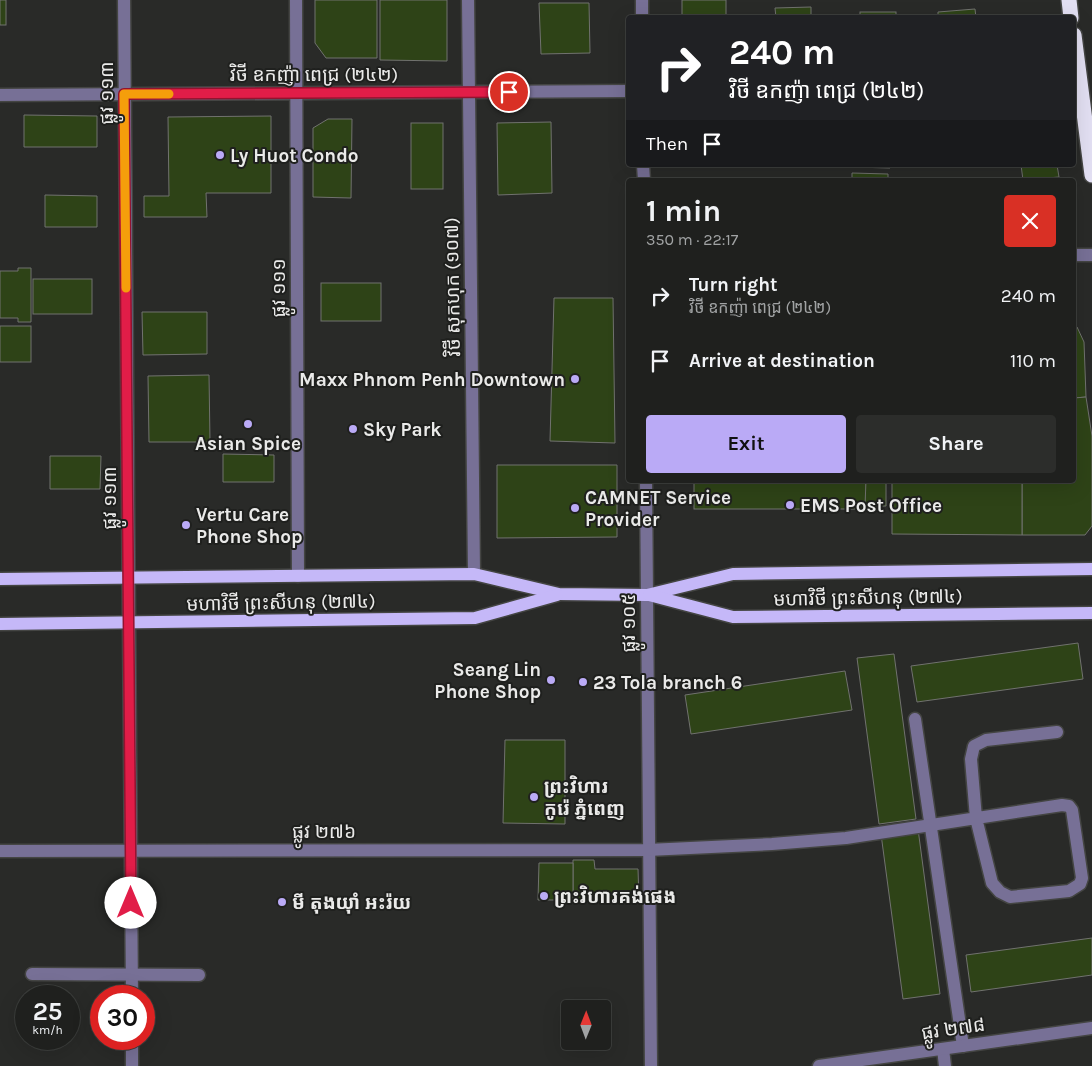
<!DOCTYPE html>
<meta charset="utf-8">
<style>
:root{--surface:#1f201e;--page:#2c2d2b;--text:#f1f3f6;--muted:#a1a3a4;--line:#3c3e3c;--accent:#baaaf6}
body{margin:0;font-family:Karla,"Noto Sans Khmer",sans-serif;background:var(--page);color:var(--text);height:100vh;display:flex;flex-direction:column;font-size:19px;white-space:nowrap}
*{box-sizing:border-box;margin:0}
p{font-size:16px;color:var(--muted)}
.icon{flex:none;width:28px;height:28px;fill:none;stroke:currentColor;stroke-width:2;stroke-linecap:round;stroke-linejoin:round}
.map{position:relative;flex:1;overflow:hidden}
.drawer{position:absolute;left:626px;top:178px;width:450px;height:305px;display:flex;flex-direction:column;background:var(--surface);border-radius:5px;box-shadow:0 5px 20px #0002,0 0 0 1px var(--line)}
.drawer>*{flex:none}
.banner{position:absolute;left:626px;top:15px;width:450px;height:152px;border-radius:5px;box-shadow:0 5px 20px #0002,0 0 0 1px var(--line);background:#202124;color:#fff;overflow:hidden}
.needle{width:32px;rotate:1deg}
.controls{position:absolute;left:561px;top:1000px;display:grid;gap:10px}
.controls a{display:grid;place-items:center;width:50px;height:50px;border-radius:5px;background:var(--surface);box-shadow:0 5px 20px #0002,0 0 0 1px var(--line);font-size:25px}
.speed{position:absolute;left:15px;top:985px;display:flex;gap:10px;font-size:25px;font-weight:700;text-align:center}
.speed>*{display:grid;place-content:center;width:65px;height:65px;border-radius:50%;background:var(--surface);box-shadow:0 5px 20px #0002,0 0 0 1px var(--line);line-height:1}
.speed small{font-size:12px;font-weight:400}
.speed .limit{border:8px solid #d22;background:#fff;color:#111}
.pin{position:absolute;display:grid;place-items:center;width:42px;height:42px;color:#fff;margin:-21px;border:2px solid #fff;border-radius:50%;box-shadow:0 1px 5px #0007}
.me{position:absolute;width:55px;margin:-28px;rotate:0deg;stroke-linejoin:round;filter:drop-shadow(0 0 4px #0008)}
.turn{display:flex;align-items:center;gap:18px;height:105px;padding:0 20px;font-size:22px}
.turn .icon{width:65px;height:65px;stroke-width:2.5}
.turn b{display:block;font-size:35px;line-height:42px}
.then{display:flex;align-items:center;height:48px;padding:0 20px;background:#0003;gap:10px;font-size:19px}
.round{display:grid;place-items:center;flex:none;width:52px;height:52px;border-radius:5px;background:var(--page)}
.overview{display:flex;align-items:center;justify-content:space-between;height:85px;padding:0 20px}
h1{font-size:30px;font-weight:700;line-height:38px}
.button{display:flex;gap:10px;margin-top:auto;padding:10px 20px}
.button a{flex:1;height:58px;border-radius:5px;background:var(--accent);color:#111;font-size:20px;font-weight:700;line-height:58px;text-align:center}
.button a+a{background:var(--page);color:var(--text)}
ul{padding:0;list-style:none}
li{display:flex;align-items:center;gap:15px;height:65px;padding:0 20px}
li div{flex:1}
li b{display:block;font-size:19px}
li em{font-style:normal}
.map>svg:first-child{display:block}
.building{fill:#2e4317;stroke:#71726f}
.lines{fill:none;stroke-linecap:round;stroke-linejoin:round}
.minor-casing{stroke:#444543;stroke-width:15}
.major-casing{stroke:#444543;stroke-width:15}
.highway-casing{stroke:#444543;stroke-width:18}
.minor{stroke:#777096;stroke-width:12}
.major{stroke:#c5b8f8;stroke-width:12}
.highway{stroke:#e2dff2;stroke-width:15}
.route-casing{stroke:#92132f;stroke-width:12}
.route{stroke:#e11d48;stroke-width:9}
.slow{stroke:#f59e0b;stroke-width:9}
.poi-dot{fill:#baaaf6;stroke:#1f201e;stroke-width:2}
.labels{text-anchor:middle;stroke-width:4;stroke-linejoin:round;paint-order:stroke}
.street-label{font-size:19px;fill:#eaeae9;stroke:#1f201e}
.poi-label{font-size:19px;font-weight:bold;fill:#eaeae9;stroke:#1f201e;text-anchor:start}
</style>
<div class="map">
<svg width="1092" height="1066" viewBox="0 0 1092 1066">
<rect width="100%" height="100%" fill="#292a28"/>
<g class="building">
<rect x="0" y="0" width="6" height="25"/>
<path d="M 315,0 L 377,0 L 377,58 L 326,58 L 315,43 Z"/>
<path d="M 380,0 L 447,0 L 447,61 L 380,60 Z"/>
<rect x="682" y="0" width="44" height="18"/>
<path d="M 539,3 L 589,3 L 590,53 L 541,54 Z"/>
<path d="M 811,7 L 811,18 L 776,18 L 775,8 Z"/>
<path d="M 975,9 L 976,18 L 938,18 L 938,12 Z"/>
<rect x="860" y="12" width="36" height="6"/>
<rect x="902" y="15" width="35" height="3"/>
<path d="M 24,115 L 97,116 L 97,147 L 24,147 Z"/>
<path d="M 271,116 L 271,193 L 206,193 L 207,217 L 144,217 L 144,196 L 169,196 L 168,117 Z"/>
<path d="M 328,119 L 352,119 L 351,198 L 313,197 L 313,128 Z"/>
<path d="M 551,122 L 552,193 L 498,195 L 497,123 Z"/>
<rect x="411" y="123" width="32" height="66"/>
<path d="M 854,165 L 890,165 L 890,168 L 854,167 Z"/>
<path d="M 1021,165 L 1057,165 L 1059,177 L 1023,180 Z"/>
<path d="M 852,173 L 888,174 L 888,180 L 852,180 Z"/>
<path d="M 45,195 L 97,196 L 97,227 L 45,227 Z"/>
<path d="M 18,268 L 31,268 L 31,322 L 18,322 L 18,318 L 0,318 L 0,271 L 18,271 Z"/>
<rect x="33" y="279" width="59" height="35"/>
<rect x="321" y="283" width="60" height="38"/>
<path d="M 554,298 L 613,298 L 615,443 L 550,441 Z"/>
<path d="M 142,312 L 207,312 L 207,354 L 143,355 Z"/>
<path d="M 1074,325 L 1077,327 L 1084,342 L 1086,397 L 1074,398 Z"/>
<rect x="0" y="326" width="31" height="36"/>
<path d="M 209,375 L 210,442 L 149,442 L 148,376 Z"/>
<path d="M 1086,397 L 1092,436 L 1092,526 L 1085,535 L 1022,535 L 1022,480 L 1074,480 L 1074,398 Z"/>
<path d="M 223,454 L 274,455 L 274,482 L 223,482 Z"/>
<path d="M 50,456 L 101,456 L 100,489 L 50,489 Z"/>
<path d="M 497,465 L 617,465 L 617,537 L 497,538 Z"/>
<rect x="694" y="480" width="172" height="29"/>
<path d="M 866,480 L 886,480 L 886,506 L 865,506 Z"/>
<path d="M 892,480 L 1022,480 L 1022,535 L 892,534 Z"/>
<path d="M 1078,643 L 1083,679 L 917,702 L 911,666 Z"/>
<path d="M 894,654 L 916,819 L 879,824 L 857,658 Z"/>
<path d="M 845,671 L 852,710 L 691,734 L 685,695 Z"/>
<path d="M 505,740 L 565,740 L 565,824 L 503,823 Z"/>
<path d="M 918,829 L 940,994 L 903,999 L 881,834 Z"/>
<path d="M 573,860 L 594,860 L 595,869 L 638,869 L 639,901 L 573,900 Z"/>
<path d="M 539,863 L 573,863 L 573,900 L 538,900 Z"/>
<path d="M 1092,938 L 1092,975 L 971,992 L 966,955 Z"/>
</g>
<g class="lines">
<g class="minor-casing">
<g id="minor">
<path d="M 124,0 L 132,996"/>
<path d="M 296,0 L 298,576"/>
<path d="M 468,0 L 474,574"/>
<path d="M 642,0 L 642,18"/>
<path d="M 0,95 L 629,91"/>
<path d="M 643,165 L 644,180"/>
<path d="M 1074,255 L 1092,255"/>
<path d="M 646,480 L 651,1066"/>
<path d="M 915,719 L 963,1046"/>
<path d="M 0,851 L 648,850 L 772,844 L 846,838 L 1062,805 L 1069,806 L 1072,810 L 1082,878 L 1080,884 L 1069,891 L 1010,897 L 1000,892 L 992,883 L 976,818 L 971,759 L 974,746 L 986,740 L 1057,732"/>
<path d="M 32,974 L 199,975"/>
<path d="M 132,1039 L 132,1066"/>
<path d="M 943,1049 L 945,1066"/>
<path d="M 819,1066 L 1092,1028"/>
</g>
</g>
<g class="major-casing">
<g id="major">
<path d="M 0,579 L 474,574 L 559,594 L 647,595 L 733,574 L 1092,569"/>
<path d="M 649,595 L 733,617 L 1092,613"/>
<path d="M 0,624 L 475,618 L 557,595"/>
</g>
</g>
<g class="highway-casing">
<g id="highway">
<path d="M 1069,0 L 1071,18"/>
<path d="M 1074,35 L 1092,175"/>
</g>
</g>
<use href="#minor" class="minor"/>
<use href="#major" class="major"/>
<use href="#highway" class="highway"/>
</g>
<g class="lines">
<g class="route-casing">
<path id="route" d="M 131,903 L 124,94 L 509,92"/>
</g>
<use href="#route" class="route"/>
<path class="slow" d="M 126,288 L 124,94 L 169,94"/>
</g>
<g class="poi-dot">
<circle cx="220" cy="155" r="5"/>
<circle cx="575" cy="379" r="5"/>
<circle cx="248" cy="424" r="5"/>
<circle cx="353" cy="429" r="5"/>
<circle cx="790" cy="505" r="5"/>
<circle cx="575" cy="508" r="5"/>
<circle cx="186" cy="525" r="5"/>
<circle cx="551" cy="680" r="5"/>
<circle cx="583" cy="682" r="5"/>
<circle cx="534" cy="797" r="5"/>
<circle cx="544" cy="896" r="5"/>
<circle cx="282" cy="902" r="5"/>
</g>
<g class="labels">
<g class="street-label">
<text x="314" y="81">វិថី ឧកញ៉ា ពេជ្រ (២៤២)</text>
<text transform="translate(106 93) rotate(-90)" y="7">ផ្លូវ ១១៣</text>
<text transform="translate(452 287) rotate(-91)" y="7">វិថី សុកហុក (១០៧)</text>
<text transform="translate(278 288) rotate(-90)" y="7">ផ្លូវ ១១១</text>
<text transform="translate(109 498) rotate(-90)" y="7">ផ្លូវ ១១៣</text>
<text transform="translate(868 597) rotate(-1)" y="7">មហាវិថី ព្រះសីហនុ (២៧៤)</text>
<text transform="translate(281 602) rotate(-1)" y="7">មហាវិថី ព្រះសីហនុ (២៧៤)</text>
<text transform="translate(628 623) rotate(-90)" y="7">ផ្លូវ ១០៥</text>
<text x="324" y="838">ផ្លូវ ២៧៦</text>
<text transform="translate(953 1028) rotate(-8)" y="7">ផ្លូវ ២៧៨</text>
</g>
<g class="poi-label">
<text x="230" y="162">Ly Huot Condo</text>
<text x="565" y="386" text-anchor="end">Maxx Phnom Penh Downtown</text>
<text x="363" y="436">Sky Park</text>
<text x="248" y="450" text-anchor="middle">Asian Spice</text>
<text x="585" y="504">CAMNET Service<tspan x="585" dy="22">Provider</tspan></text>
<text x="800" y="512">EMS Post Office</text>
<text x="196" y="521">Vertu Care<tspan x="196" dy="22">Phone Shop</tspan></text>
<text x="541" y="676" text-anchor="end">Seang Lin<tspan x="541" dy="22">Phone Shop</tspan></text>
<text x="593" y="689">23 Tola branch 6</text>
<text x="544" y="793">ព្រះវិហារ<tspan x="544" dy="22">កូរ៉េ ភ្នំពេញ</tspan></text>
<text x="554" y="903">ព្រះវិហារគង់ផេង</text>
<text x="292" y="909">មី តុងយ៉ាំ អះរ៉យ</text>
</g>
</g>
</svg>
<div class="controls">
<a><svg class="needle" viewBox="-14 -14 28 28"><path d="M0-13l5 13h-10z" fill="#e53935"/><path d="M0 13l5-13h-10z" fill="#a1a3a4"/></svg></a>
</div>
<div class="speed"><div>25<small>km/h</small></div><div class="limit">30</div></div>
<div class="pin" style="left:509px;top:92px;background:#d93025"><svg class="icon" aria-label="arrive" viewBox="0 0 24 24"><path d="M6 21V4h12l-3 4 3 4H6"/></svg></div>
<svg class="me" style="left:131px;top:903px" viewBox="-20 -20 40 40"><circle r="19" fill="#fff"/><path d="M0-13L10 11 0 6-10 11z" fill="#e11d48"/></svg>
<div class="banner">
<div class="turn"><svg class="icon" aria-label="right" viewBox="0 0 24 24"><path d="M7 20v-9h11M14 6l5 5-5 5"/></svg><div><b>240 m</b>វិថី ឧកញ៉ា ពេជ្រ (២៤២)</div></div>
<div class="then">Then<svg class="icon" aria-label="arrive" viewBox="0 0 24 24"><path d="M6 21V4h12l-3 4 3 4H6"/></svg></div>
</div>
<section class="drawer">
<div class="overview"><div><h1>1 min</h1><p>350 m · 22:17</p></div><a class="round" style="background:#d93025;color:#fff"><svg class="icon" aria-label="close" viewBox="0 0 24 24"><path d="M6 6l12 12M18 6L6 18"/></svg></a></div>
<ul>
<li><svg class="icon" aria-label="right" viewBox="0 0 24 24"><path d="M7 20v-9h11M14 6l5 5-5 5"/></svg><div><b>Turn right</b><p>វិថី ឧកញ៉ា ពេជ្រ (២៤២)</p></div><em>240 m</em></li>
<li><svg class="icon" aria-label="arrive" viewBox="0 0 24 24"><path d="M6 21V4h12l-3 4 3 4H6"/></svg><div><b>Arrive at destination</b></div><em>110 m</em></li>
</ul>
<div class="button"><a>Exit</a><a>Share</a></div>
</section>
</div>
